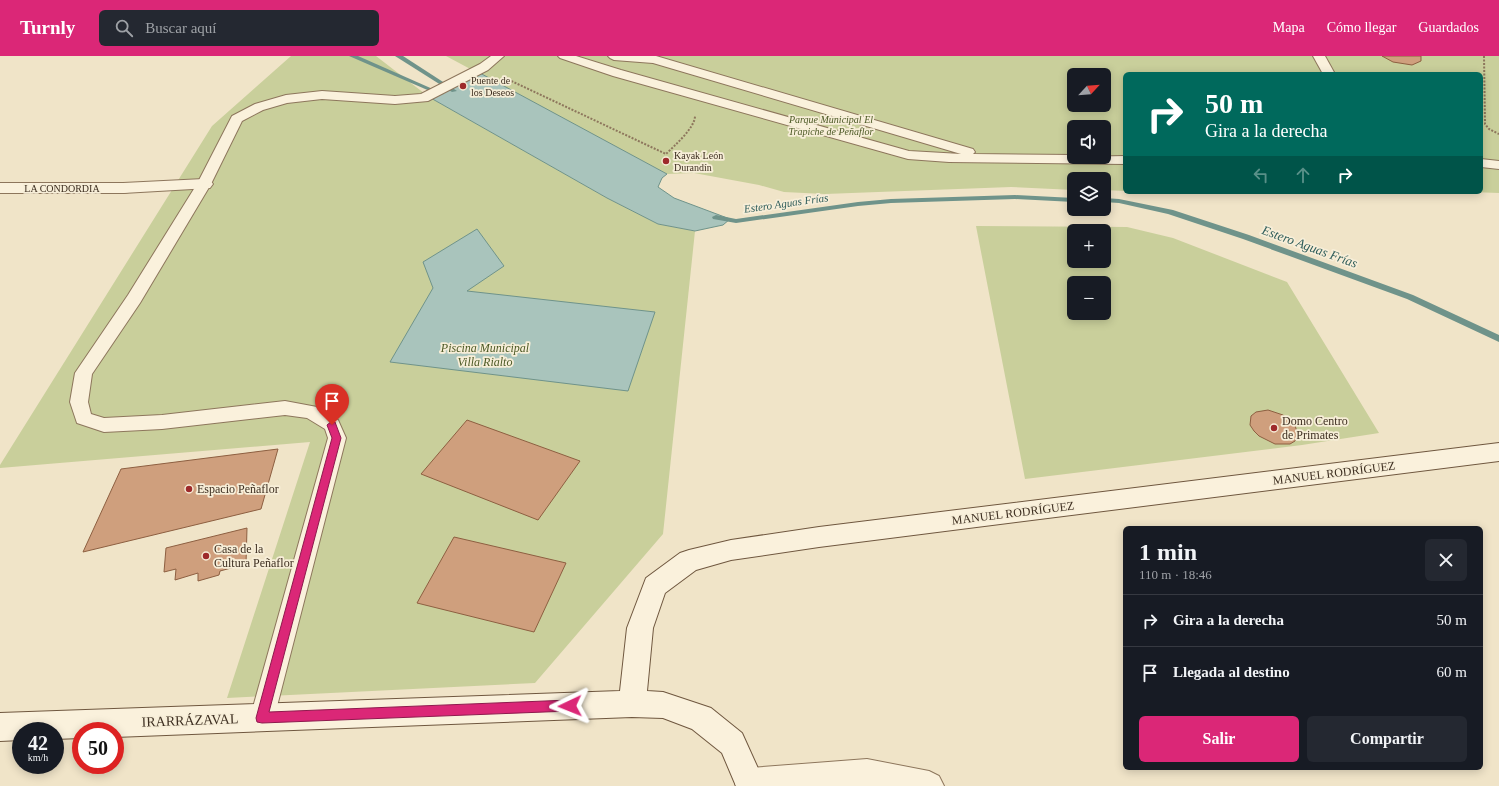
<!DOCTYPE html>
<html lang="es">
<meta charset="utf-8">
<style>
:root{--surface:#171b24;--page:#242831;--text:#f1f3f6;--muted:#9ea1a6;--line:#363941;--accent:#db2777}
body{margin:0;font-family:"Times New Roman",serif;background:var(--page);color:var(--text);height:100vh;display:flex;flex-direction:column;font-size:15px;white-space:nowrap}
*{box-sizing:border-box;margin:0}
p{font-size:13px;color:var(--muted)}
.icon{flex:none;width:22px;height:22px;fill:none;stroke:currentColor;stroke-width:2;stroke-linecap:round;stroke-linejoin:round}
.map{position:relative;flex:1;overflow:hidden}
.side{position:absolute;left:1123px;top:470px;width:360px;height:244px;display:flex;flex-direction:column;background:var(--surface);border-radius:6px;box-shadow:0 2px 10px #0003}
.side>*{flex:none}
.hud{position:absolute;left:1123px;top:16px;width:360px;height:122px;border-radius:6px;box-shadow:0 2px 10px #0003;background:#00695c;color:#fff;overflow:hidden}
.needle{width:26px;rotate:64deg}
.tools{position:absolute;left:1067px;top:12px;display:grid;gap:8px}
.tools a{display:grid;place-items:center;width:44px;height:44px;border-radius:6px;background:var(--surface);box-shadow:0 2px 10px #0003;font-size:20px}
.speed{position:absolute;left:12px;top:666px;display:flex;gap:8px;font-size:20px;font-weight:700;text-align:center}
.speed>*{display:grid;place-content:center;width:52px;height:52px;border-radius:50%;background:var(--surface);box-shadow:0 2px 10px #0003;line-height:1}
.speed small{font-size:10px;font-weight:400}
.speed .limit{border:6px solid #d22;background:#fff;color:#111}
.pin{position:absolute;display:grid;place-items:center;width:34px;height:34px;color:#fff;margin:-41px -17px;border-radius:50% 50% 50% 0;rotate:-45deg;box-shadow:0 0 4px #0007}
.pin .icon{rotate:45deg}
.me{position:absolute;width:44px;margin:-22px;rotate:268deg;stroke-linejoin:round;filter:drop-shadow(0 0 3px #0008)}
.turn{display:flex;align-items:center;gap:14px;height:84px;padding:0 16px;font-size:18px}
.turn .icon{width:52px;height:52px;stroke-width:2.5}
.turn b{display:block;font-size:28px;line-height:34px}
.lanes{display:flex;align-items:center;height:38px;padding:0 16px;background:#0003;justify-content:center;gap:20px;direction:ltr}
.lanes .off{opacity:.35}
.round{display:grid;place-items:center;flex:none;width:42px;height:42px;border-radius:6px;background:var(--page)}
.headline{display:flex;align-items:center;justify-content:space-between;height:68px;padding:0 16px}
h1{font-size:24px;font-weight:700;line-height:30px}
.cta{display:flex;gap:8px;margin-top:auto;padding:8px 16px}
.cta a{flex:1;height:46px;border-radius:6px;background:var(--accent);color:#fff;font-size:16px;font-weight:700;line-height:46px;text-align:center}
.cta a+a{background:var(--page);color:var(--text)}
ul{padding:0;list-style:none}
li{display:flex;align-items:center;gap:12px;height:52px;padding:0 16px;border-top:1px solid var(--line)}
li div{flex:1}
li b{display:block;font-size:15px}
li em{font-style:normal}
header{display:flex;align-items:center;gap:24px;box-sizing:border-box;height:56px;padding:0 20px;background:var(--accent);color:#fff}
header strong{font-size:19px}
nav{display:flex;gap:22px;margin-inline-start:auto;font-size:14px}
.search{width:280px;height:36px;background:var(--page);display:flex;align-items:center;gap:10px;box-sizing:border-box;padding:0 14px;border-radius:6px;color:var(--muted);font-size:15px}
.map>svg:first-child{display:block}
.green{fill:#c9cf9b;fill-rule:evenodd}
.water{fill:#a9c4bc;stroke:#6f938a}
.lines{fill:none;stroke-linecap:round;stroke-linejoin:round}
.stream{fill:#6f938a;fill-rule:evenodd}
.building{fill:#cf9f7d;stroke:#8d5f41}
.service-casing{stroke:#8d765c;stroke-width:2}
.pedestrian-casing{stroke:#8d765c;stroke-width:2}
.minor-casing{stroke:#8d765c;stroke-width:2}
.secondary-casing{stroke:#6f573f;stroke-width:2}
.path{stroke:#8d765c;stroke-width:2;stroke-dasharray:2 1.5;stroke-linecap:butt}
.service{fill:#faf1dc;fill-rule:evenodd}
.pedestrian{fill:#faf1dc;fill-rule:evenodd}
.minor{fill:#faf1dc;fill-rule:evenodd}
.secondary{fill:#faf1dc;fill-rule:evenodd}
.route{fill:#db2777;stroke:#8e194d}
.poi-dot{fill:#9e2a2b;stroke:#f7eed8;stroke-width:1.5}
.labels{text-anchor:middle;stroke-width:3.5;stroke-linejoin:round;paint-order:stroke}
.far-poi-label{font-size:10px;fill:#3d2e20;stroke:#f7eed8;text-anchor:start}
.far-park-label{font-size:10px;font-style:italic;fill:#4d5a26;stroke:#f7eed8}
.far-street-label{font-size:10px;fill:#3d2e20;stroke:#f7eed8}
.far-water-label{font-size:11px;font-style:italic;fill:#2f5d5a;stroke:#f7eed8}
.park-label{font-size:12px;font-style:italic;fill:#4d5a26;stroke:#f7eed8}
.poi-label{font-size:12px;fill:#3d2e20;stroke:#f7eed8;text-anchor:start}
.street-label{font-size:12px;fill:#3d2e20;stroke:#f7eed8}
.water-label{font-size:13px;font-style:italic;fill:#2f5d5a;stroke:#f7eed8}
.near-street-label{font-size:14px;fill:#3d2e20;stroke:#f7eed8}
</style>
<header>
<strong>Turnly</strong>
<div class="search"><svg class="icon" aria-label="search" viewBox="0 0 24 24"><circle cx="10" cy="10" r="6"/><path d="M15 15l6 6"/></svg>Buscar aquí</div>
<nav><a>Mapa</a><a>Cómo llegar</a><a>Guardados</a></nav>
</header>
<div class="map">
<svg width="1499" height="730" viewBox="0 0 1499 730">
<rect width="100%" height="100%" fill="#f0e4c8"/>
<g class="green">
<path d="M 291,0 L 376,0 L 429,41 L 607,142 L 658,168 L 695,175 L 663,478 L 535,627 L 227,642 L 310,386 L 0,412 L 0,409 L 212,70 Z"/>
<path d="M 446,0 L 1499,0 L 1499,137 L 1471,136 L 1481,136 L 1481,18 L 1125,18 L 1125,135 L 1104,134 L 1104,123 L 1074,123 L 1074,134 L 1011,131 L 825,138 L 784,136 L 759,129 L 694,117 L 667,118 ZM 1074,19 L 1104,19 L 1104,49 L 1074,49 ZM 1074,71 L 1104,71 L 1104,101 L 1074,101 Z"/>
<path d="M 976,170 L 1127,171 L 1173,182 L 1287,226 L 1379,377 L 1302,389 L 1025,423 ZM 1074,175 L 1104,175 L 1104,205 L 1074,205 ZM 1074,227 L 1104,227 L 1104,257 L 1074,257 Z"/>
</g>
<g class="water">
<path d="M 478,16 L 667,118 L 662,122 L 658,131 L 674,142 L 730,163 L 723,169 L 695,175 L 658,168 L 607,142 L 429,41 Z"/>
<path d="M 477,173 L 504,210 L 467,235 L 655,256 L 628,335 L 390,306 L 433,232 L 423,206 Z"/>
</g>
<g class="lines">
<g class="stream">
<path d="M 349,0 L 358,0 L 444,38 L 439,39 Z"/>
<path d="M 395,0 L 403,0 L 457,35 L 452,36 Z"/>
<path d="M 1015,139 L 1074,142 L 1074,146 L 1015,143 L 891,147 L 858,150 L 736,167 L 713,163 L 712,161 L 716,159 L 736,163 L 858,146 L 891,143 Z"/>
<path d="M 1104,142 L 1119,143 L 1173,154 L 1249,179 L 1413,239 L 1499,279 L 1499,286 L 1407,243 L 1243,183 L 1168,158 L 1119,147 L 1104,146 Z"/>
</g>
</g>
<g class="building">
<path d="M 1382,0 L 1421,0 L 1421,5 L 1412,9 L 1393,6 Z"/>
<path d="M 1268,354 L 1283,359 L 1295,369 L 1298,380 L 1295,385 L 1290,388 L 1275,388 L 1259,380 L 1254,375 L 1250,369 L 1251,360 L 1256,356 Z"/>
<path d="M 467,364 L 580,405 L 538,464 L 421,418 Z"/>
<path d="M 278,393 L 261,453 L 83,496 L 121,413 Z"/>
<path d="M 247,472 L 246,508 L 220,515 L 219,519 L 198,525 L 198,517 L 175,524 L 176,513 L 164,516 L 166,492 Z"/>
<path d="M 454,481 L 566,507 L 534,576 L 417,547 Z"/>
</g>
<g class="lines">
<g class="service-casing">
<g id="service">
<path d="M 491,0 L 504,0 L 488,14 L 428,45 L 395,48 L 322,43 L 287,47 L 263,54 L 242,65 L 211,128 L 140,247 L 92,318 L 88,346 L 91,358 L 104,362 L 162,359 L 285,345 L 317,351 L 338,364 L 346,382 L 274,662 L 270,670 L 262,673 L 254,670 L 250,662 L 328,382 L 325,373 L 307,362 L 285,359 L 162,373 L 104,376 L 77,367 L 70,346 L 75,317 L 128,239 L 197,128 L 232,60 L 255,48 L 286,39 L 322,35 L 395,40 L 421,38 L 480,8 Z"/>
<path d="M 558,0 L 576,0 L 621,14 L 909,95 L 961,98 L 653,7 L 614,4 L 610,2 L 608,0 L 656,0 L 973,93 L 975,96 L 973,98 L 1074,99 L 1074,101 L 1125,100 L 1125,108 L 949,106 L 908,103 L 613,20 L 560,2 Z"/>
<path d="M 1313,0 L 1325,0 L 1335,18 L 1323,18 Z"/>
<path d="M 1481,103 L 1499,105 L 1499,113 L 1481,111 Z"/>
</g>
</g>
<g class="pedestrian-casing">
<path id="pedestrian" d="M 204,123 L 210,124 L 213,128 L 210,132 L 123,137 L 117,136 L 114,132 L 117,128 L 123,127 Z"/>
</g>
<g class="minor-casing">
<g id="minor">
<path d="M 0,127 L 123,127 L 129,128 L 132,132 L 129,136 L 123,137 L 0,137 Z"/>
<path d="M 867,703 L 929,715 L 939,720 L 944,730 L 736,730 L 735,727 L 740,717 L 750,712 Z"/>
</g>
</g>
<g class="secondary-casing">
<path id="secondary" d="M 1499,387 L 1499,405 L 819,491 L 731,504 L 696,514 L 665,537 L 653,572 L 647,635 L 663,636 L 711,652 L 742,677 L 766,730 L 736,730 L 722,697 L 692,673 L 663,662 L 632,661 L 115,681 L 115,675 L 81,675 L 81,682 L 55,683 L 55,675 L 21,675 L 21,684 L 0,685 L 0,657 L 620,635 L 627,572 L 646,522 L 680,497 L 689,494 L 731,484 L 819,471 Z"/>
</g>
<g class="path">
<path d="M 1484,0 L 1485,68 L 1489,73 L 1499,78"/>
<path d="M 505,22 L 666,98 C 674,90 695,72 695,60"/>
</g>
<use href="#service" class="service"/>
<use href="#pedestrian" class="pedestrian"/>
<use href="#minor" class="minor"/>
<use href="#secondary" class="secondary"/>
</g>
<path class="route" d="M 332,365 L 335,366 L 341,382 L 269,656 L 570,644 L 574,646 L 576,650 L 574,654 L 570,655 L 262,667 L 257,666 L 256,662 L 332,382 L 327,369 Z"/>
<g class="poi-dot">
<circle cx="463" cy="30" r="4"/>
<circle cx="666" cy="105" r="4"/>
<circle cx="1274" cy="372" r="4"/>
<circle cx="189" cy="433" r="4"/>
<circle cx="206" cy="500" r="4"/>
</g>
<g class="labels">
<g class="far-poi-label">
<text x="471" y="28">Puente de<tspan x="471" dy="12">los Deseos</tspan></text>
<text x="674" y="103">Kayak León<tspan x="674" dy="12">Durandín</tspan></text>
</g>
<g class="far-park-label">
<text x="831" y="67">Parque Municipal El<tspan x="831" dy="12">Trapiche de Peñaflor</tspan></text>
</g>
<g class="far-street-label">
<text x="62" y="136">LA CONDORDIA</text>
</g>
<g class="far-water-label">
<text transform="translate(786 147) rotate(-8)" y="4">Estero Aguas Frías</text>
</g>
<g class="park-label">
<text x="485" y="296">Piscina Municipal<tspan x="485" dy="14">Villa Rialto</tspan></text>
</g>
<g class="poi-label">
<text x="1282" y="369">Domo Centro<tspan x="1282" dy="14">de Primates</tspan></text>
<text x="197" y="437">Espacio Peñaflor</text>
<text x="214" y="497">Casa de la<tspan x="214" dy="14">Cultura Peñaflor</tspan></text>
</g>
<g class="street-label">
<text transform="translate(1334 417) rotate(-7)" y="4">MANUEL RODRÍGUEZ</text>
<text transform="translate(1013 457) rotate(-7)" y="4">MANUEL RODRÍGUEZ</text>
</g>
<g class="water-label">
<text transform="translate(1310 190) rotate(20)" y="5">Estero Aguas Frías</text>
</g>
<g class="near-street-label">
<text transform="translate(190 664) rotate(-2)" y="5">IRARRÁZAVAL</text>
</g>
</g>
</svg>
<div class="tools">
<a><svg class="needle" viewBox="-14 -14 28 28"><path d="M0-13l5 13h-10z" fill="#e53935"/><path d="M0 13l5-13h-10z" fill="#9ea1a6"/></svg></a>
<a><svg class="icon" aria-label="sound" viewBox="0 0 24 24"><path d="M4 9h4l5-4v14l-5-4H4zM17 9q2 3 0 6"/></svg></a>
<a><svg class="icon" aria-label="layers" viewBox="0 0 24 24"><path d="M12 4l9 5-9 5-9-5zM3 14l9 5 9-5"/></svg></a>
<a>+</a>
<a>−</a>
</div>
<div class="speed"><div>42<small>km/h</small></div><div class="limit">50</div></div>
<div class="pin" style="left:332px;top:369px;background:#d93025"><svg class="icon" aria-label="arrive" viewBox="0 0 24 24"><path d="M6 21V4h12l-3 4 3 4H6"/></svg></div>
<svg class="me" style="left:570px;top:650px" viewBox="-20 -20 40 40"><path d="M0-17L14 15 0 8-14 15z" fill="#db2777" stroke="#fff" stroke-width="4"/></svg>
<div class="hud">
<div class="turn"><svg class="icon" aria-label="right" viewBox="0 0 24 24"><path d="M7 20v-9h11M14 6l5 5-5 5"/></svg><div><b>50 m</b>Gira a la derecha</div></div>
<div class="lanes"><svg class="icon off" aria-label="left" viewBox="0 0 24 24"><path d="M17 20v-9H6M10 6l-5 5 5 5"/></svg><svg class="icon off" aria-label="ahead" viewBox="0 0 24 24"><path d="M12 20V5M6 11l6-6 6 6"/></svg><svg class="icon" aria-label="right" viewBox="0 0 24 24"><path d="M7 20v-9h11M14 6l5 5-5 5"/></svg></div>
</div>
<section class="side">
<div class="headline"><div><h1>1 min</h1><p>110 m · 18:46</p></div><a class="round"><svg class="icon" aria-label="close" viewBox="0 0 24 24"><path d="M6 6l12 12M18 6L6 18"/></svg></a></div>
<ul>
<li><svg class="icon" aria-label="right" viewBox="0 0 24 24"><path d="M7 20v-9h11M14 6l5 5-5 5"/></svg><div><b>Gira a la derecha</b></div><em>50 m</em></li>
<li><svg class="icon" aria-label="arrive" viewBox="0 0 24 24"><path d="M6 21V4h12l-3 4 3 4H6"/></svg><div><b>Llegada al destino</b></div><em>60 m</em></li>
</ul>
<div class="cta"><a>Salir</a><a>Compartir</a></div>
</section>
</div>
